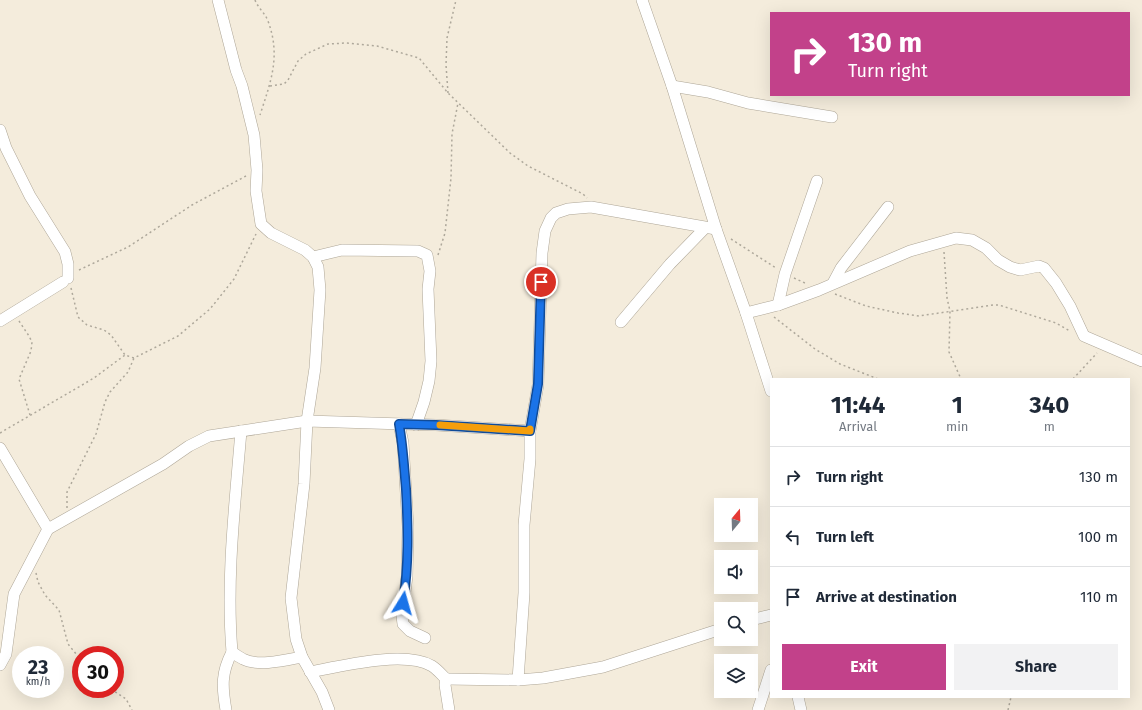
<!DOCTYPE html>
<style>
:root{--surface:#fff;--page:#f2f2f3;--text:#1f2937;--muted:#747a83;--line:#e0e1e3;--accent:#c2418a}
body{margin:0;font-family:"Fira Sans",sans-serif;background:var(--page);color:var(--text);height:100vh;display:flex;flex-direction:column;font-size:15px;white-space:nowrap}
*{box-sizing:border-box;margin:0}
p{font-size:13px;color:var(--muted)}
.icon{flex:none;width:22px;height:22px;fill:none;stroke:currentColor;stroke-width:2;stroke-linecap:round;stroke-linejoin:round}
.map{position:relative;flex:1;overflow:hidden}
.details{position:absolute;left:770px;top:378px;width:360px;height:320px;display:flex;flex-direction:column;background:var(--surface);border-radius:0px;box-shadow:0 4px 16px #0002}
.details>*{flex:none}
.guide{position:absolute;left:770px;top:12px;width:360px;height:84px;border-radius:0px;box-shadow:0 4px 16px #0002;background:#c2418a;color:#fff;overflow:hidden}
.needle{width:26px;rotate:19deg}
.fabs{position:absolute;left:714px;top:498px;display:grid;gap:8px}
.fabs a{display:grid;place-items:center;width:44px;height:44px;border-radius:0px;background:var(--surface);box-shadow:0 4px 16px #0002;font-size:20px}
.speed{position:absolute;left:12px;top:646px;display:flex;gap:8px;font-size:20px;font-weight:700;text-align:center}
.speed>*{display:grid;place-content:center;width:52px;height:52px;border-radius:50%;background:var(--surface);box-shadow:0 4px 16px #0002;line-height:1}
.speed small{font-size:10px;font-weight:400}
.speed .limit{border:6px solid #d22;background:#fff;color:#111}
.pin{position:absolute;display:grid;place-items:center;width:34px;height:34px;color:#fff;margin:-17px;border:2px solid #fff;border-radius:50%;box-shadow:0 1px 4px #0007}
.me{position:absolute;width:44px;margin:-22px;rotate:8deg;stroke-linejoin:round;filter:drop-shadow(0 0 3px #0008)}
.turn{display:flex;align-items:center;gap:14px;height:84px;padding:0 12px;font-size:18px}
.turn .icon{width:52px;height:52px;stroke-width:2.5}
.turn b{display:block;font-size:28px;line-height:34px}
.eta{display:flex;justify-content:space-evenly;align-items:center;height:68px;text-align:center}
.eta b{font-size:24px;font-weight:700;line-height:28px}
.button{display:flex;gap:8px;margin-top:auto;padding:8px 12px}
.button a{flex:1;height:46px;border-radius:0px;background:var(--accent);color:#fff;font-size:16px;font-weight:700;line-height:46px;text-align:center}
.button a+a{background:var(--page);color:var(--text)}
ul{padding:0;list-style:none}
li{display:flex;align-items:center;gap:12px;height:60px;padding:0 12px;border-top:1px solid var(--line)}
li div{flex:1}
li b{display:block;font-size:15px}
li em{font-style:normal}
.map>svg:first-child{display:block}
.lines{fill:none;stroke-linecap:round;stroke-linejoin:round}
.minor-casing{stroke:#aea697;stroke-width:12}
.path{stroke:#aea89b;stroke-width:1.5;stroke-dasharray:2 3;stroke-linecap:butt}
.minor{stroke:#fff;stroke-width:11}
.route-casing{stroke:#114b97;stroke-width:10}
.route{stroke:#1a73e8;stroke-width:7}
.slow{stroke:#f59e0b;stroke-width:7}
</style>
<div class="map">
<svg width="1142" height="710" viewBox="0 0 1142 710">
<rect width="100%" height="100%" fill="#f4ecdc"/>
<g class="lines">
<g class="minor-casing">
<g id="minor">
<path d="M 218,0 L 236,70 L 242,86 L 254,135 L 257,170 L 256,191 L 261,224 L 271,233 L 305,250 L 313,257 L 318,267 L 320,290 L 315,368 L 307,421 L 304,484 L 291,598 L 296,639 L 302,657 L 322,692 L 329,710"/>
<path d="M 642,0 L 672,86 L 716,229 L 746,313 L 771,391"/>
<path d="M 672,86 L 708,92 L 748,103 L 832,117"/>
<path d="M 0,130 L 6,148 L 30,196 L 65,252 L 68,264 L 68,278"/>
<path d="M 313,257 L 342,250 L 418,251 L 427,255 L 430,271 L 428,289 L 431,361 L 429,381 L 424,402 L 416,425"/>
<path d="M 833,283 L 841,268 L 888,207"/>
<path d="M 778,305 L 785,274 L 817,181"/>
<path d="M 746,313 L 778,305 L 819,290 L 910,251 L 956,238 L 972,240 L 986,248 L 998,260 L 1010,267 L 1020,270 L 1039,266 L 1044,268 L 1056,283 L 1070,306 L 1084,336 L 1142,361"/>
<path d="M 0,321 L 63,282"/>
<path d="M 621,322 L 670,264 L 705,228"/>
<path d="M 399,424 L 403,443 L 408,527 L 407,576 L 402,616 L 403,624 L 410,631 L 425,638"/>
<path d="M 241,431 C 235,504 226,579 232,652 C 236,655 239,657 243,659 C 258,667 286,660 302,657"/>
<path d="M 0,448 L 48,529"/>
<path d="M 751,620 L 771,615"/>
<path d="M 0,665 L 6,654 L 14,594 L 48,529 L 163,464 L 189,446 L 209,436 L 307,421 L 436,425 L 530,431"/>
<path d="M 310,672 C 341,666 405,650 432,666 C 437,669 442,675 446,679 L 445,685 L 449,710"/>
<path d="M 446,679 L 518,680 L 543,678 L 603,667 L 721,629"/>
<path d="M 518,680 L 524,593 L 524,525 L 530,459 L 530,431 L 538,385 L 542,253 L 545,231 L 551,218 L 556,213 L 568,209 L 591,207 L 716,229"/>
<path d="M 798,697 L 801,710"/>
<path d="M 226,710 C 222,687 221,673 232,652"/>
<path d="M 758,710 L 771,670"/>
</g>
</g>
<g class="path">
<path d="M 255,0 C 258,8 265,13 268,21 C 281,56 271,81 260,115"/>
<path d="M 270,86 L 284,84 L 288,80 L 298,61 L 306,54 L 328,44 L 346,43 L 377,46 L 419,58 L 448,93 L 510,153 L 528,166 L 583,194 L 587,198"/>
<path d="M 448,93 L 446,65 L 447,38 L 456,0"/>
<path d="M 731,239 L 776,268"/>
<path d="M 944,252 L 947,298 L 950,311 L 949,352 L 961,379"/>
<path d="M 438,255 L 445,233 L 451,178 L 452,134 L 458,103"/>
<path d="M 79,270 L 128,247 L 192,205 L 246,176"/>
<path d="M 794,278 L 807,284"/>
<path d="M 71,288 L 78,317 L 87,325 L 104,330 L 111,335 L 125,355 L 134,358 L 178,336 L 210,309 L 234,279 L 256,234"/>
<path d="M 835,294 L 866,306 L 898,313 L 919,316 L 993,305 L 999,305 L 1056,323 L 1070,331"/>
<path d="M 774,317 L 815,349 L 840,364 L 878,379"/>
<path d="M 19,321 L 29,336 L 32,342 L 31,351 L 19,379 L 30,415"/>
<path d="M 1073,379 L 1097,353"/>
<path d="M 0,433 L 94,378 L 125,355"/>
<path d="M 67,508 L 67,492 L 96,434 L 105,402 L 110,392 L 128,372 L 134,358"/>
<path d="M 36,573 L 38,582 L 45,595 L 59,610 L 68,644 L 81,660"/>
<path d="M 111,689 L 126,699 L 132,710"/>
<path d="M 1008,710 L 1011,697"/>
</g>
<use href="#minor" class="minor"/>
</g>
<g class="lines">
<g class="route-casing">
<path id="route" d="M 403,603 C 409,565 408,527 406,489 C 404,467 403,446 399,424 L 436,425 L 530,431 L 538,384 L 541,282"/>
</g>
<use href="#route" class="route"/>
<path class="slow" d="M 440,425 L 530,431 L 530,429"/>
</g>
</svg>
<div class="fabs">
<a><svg class="needle" viewBox="-14 -14 28 28"><path d="M0-13l5 13h-10z" fill="#e53935"/><path d="M0 13l5-13h-10z" fill="#747a83"/></svg></a>
<a><svg class="icon" aria-label="sound" viewBox="0 0 24 24"><path d="M4 9h4l5-4v14l-5-4H4zM17 9q2 3 0 6"/></svg></a>
<a><svg class="icon" aria-label="search" viewBox="0 0 24 24"><circle cx="10" cy="10" r="6"/><path d="M15 15l6 6"/></svg></a>
<a><svg class="icon" aria-label="layers" viewBox="0 0 24 24"><path d="M12 4l9 5-9 5-9-5zM3 14l9 5 9-5"/></svg></a>
</div>
<div class="speed"><div>23<small>km/h</small></div><div class="limit">30</div></div>
<div class="pin" style="left:541px;top:282px;background:#d93025"><svg class="icon" aria-label="arrive" viewBox="0 0 24 24"><path d="M6 21V4h12l-3 4 3 4H6"/></svg></div>
<svg class="me" style="left:403px;top:603px" viewBox="-20 -20 40 40"><path d="M0-17L14 15 0 8-14 15z" fill="#1a73e8" stroke="#fff" stroke-width="4"/></svg>
<div class="guide">
<div class="turn"><svg class="icon" aria-label="right" viewBox="0 0 24 24"><path d="M7 20v-9h11M14 6l5 5-5 5"/></svg><div><b>130 m</b>Turn right</div></div>
</div>
<section class="details">
<div class="eta">
<div><b>11:44</b><p>Arrival</p></div>
<div><b>1</b><p>min</p></div>
<div><b>340</b><p>m</p></div>
</div>
<ul>
<li><svg class="icon" aria-label="right" viewBox="0 0 24 24"><path d="M7 20v-9h11M14 6l5 5-5 5"/></svg><div><b>Turn right</b></div><em>130 m</em></li>
<li><svg class="icon" aria-label="left" viewBox="0 0 24 24"><path d="M17 20v-9H6M10 6l-5 5 5 5"/></svg><div><b>Turn left</b></div><em>100 m</em></li>
<li><svg class="icon" aria-label="arrive" viewBox="0 0 24 24"><path d="M6 21V4h12l-3 4 3 4H6"/></svg><div><b>Arrive at destination</b></div><em>110 m</em></li>
</ul>
<div class="button"><a>Exit</a><a>Share</a></div>
</section>
</div>
